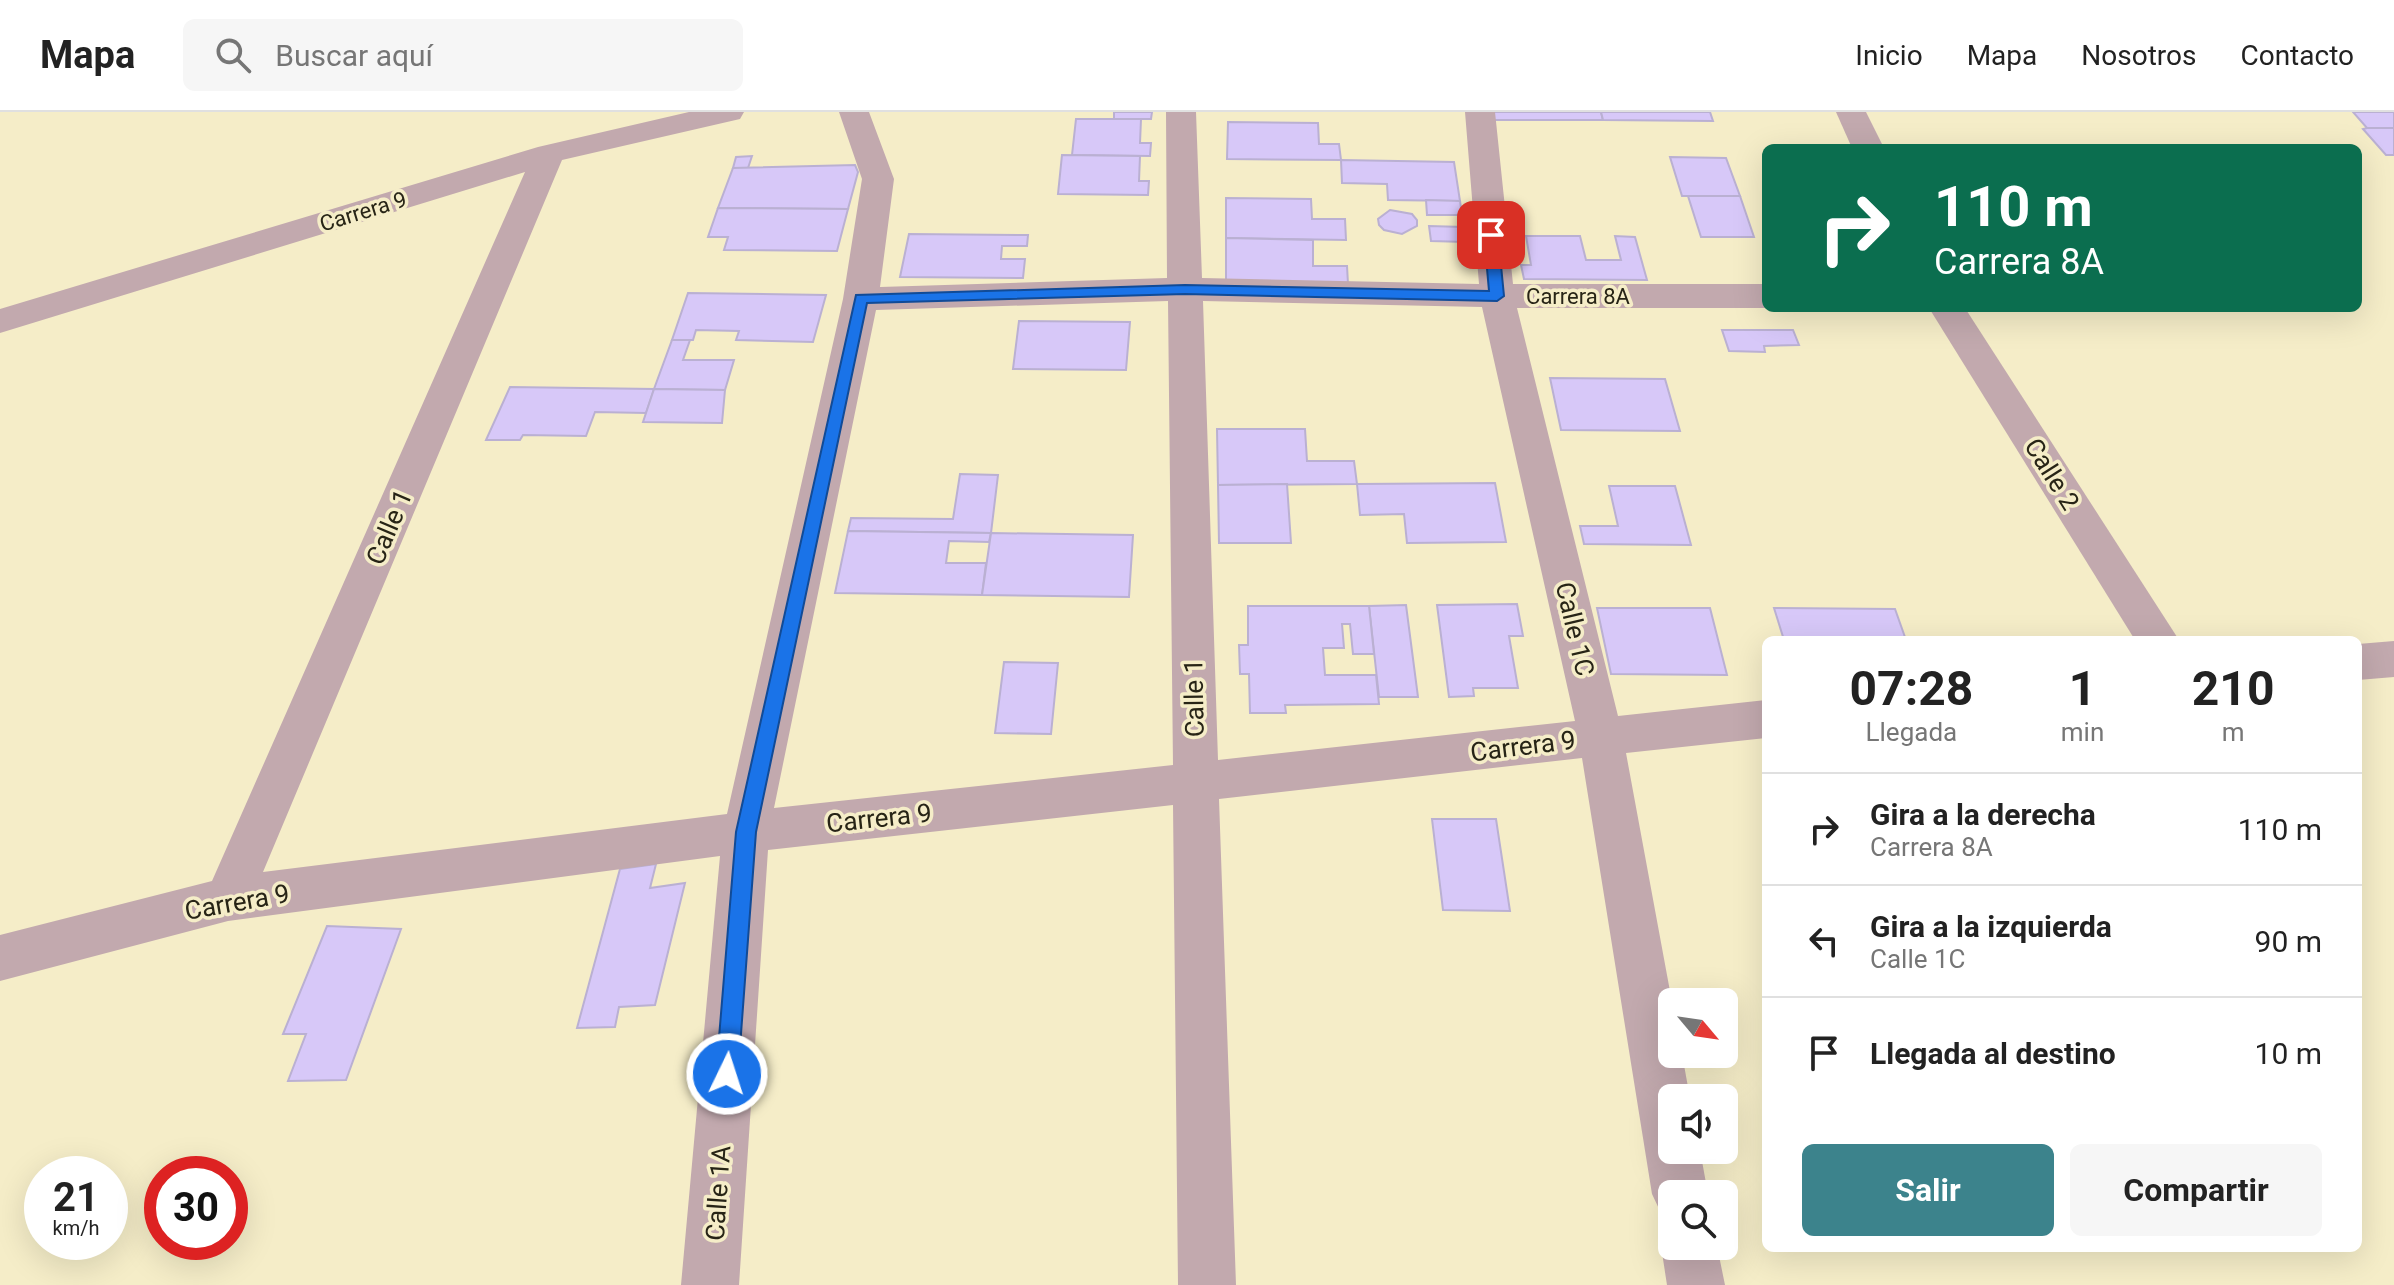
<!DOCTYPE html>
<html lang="es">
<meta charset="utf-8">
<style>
:root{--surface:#fff;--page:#f6f6f6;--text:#222;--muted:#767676;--line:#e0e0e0;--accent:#3c838c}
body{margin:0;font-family:Roboto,sans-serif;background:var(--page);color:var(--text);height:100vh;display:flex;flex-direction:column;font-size:30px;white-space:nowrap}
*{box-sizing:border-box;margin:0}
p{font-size:26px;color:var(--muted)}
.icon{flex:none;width:44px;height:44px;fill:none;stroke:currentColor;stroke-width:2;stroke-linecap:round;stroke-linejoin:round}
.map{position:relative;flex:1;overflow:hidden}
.sheet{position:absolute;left:1762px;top:524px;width:600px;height:616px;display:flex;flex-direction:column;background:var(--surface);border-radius:12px;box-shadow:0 8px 32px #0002}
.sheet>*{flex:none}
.top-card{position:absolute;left:1762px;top:32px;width:600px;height:168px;border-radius:12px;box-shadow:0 8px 32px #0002;background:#0b6e4f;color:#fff;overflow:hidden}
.needle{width:52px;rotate:119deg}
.tools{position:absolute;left:1658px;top:876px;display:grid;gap:16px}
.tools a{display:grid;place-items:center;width:80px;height:80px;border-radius:12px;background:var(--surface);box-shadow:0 8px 32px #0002;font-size:40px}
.speed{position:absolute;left:24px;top:1044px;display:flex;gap:16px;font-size:40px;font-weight:700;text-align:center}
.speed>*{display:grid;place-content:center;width:104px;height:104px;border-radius:50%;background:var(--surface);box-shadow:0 8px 32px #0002;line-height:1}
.speed small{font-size:20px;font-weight:400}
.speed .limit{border:12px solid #d22;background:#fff;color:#111}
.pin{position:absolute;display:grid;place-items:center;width:68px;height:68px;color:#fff;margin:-34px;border-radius:16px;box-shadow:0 4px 12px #0006}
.me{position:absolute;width:88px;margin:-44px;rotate:4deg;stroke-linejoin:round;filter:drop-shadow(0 0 6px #0008)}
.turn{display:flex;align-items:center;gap:28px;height:168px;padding:0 40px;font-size:36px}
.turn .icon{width:104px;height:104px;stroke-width:2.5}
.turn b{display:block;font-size:56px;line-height:68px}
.eta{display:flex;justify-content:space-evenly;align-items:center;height:136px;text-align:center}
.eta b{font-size:48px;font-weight:700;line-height:56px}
.action{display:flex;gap:16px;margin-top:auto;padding:16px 40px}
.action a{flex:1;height:92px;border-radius:12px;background:var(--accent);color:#fff;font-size:32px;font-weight:700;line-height:92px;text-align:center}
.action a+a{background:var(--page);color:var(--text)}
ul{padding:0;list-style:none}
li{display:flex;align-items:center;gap:24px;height:112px;padding:0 40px;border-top:2px solid var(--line)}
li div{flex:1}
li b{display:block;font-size:30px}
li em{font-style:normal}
header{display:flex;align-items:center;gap:48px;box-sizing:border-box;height:112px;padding:0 40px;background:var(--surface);border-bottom:2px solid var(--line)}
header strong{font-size:38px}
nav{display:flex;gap:44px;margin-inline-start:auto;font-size:28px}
.search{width:560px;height:72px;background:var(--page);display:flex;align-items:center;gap:20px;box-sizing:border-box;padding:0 28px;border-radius:12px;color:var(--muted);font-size:30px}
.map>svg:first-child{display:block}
.building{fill:#d7c8f8;stroke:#bab0d2;stroke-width:2}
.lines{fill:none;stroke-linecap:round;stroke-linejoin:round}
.minor{fill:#c2a9ae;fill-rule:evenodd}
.route{fill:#1a73e8;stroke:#114b97;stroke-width:2}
.labels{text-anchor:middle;stroke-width:7;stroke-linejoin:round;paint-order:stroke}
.far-street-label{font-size:22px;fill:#272416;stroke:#f5edc8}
.street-label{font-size:26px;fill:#272416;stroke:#f5edc8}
</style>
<header>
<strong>Mapa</strong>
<div class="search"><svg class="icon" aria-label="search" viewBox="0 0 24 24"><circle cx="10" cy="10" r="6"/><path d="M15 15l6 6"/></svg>Buscar aquí</div>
<nav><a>Inicio</a><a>Mapa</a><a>Nosotros</a><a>Contacto</a></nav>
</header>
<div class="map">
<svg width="2394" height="1173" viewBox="0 0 2394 1173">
<rect width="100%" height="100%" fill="#f5edc8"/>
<g class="building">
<path d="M 1114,0 L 1152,0 L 1151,7 L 1114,7 Z"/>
<path d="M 1492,0 L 1601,0 L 1603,8 L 1493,8 Z"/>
<path d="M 1601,0 L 1710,0 L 1713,9 L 1603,8 Z"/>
<path d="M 2353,0 L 2394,0 L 2394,16 L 2367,16 Z"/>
<path d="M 1076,7 L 1141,7 L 1140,31 L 1151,31 L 1150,44 L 1072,43 Z"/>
<path d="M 1228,10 L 1318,11 L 1319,32 L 1339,32 L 1341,48 L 1227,47 Z"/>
<path d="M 2367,16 L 2394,16 L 2394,43 L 2386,43 L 2363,17 Z"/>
<path d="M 1062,43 L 1140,44 L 1139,69 L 1149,69 L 1148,83 L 1058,82 Z"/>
<path d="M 752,44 L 748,56 L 733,56 L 736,45 Z"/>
<path d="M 1670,45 L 1726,46 L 1740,84 L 1682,84 Z"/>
<path d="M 1341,48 L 1454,50 L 1460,89 L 1388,88 L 1387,72 L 1342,71 Z"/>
<path d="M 855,53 L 858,60 L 848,97 L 718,96 L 733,56 Z"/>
<path d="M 1688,84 L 1740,84 L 1754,125 L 1701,125 Z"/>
<path d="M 1226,86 L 1311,87 L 1312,107 L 1345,107 L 1346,128 L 1226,126 Z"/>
<path d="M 1426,88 L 1460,89 L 1462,103 L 1427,103 Z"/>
<path d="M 718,96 L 848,97 L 837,139 L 724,138 L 728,125 L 708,125 Z"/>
<path d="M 1390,98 L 1412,102 L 1417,108 L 1417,114 L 1402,122 L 1384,118 L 1379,113 L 1378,107 Z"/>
<path d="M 1429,114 L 1463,115 L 1465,130 L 1431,129 Z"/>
<path d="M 909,122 L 1028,123 L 1027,134 L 1002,134 L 1001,147 L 1025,147 L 1023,166 L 900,165 Z"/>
<path d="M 1526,124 L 1580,124 L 1586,148 L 1621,148 L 1615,124 L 1635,125 L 1647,168 L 1524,167 L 1521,153 L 1531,153 Z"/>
<path d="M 1226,126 L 1313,128 L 1313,154 L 1347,154 L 1348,172 L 1226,170 Z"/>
<path d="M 688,181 L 826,183 L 813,230 L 736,228 L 739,219 L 696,218 L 693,228 L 672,228 Z"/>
<path d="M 1019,209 L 1130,210 L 1126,258 L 1013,257 Z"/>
<path d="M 1722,218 L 1793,218 L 1799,233 L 1764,234 L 1765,240 L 1729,239 Z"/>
<path d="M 672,228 L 690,228 L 683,248 L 734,248 L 725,278 L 654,277 Z"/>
<path d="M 1550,266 L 1665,267 L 1680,319 L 1561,318 Z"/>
<path d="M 510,275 L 654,277 L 646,301 L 595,300 L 586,324 L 523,323 L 520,328 L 486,328 Z"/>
<path d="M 654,277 L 725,278 L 722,311 L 643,310 Z"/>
<path d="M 1217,317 L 1305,317 L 1307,349 L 1354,349 L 1357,372 L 1218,373 Z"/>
<path d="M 960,362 L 998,363 L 991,421 L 848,419 L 851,406 L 953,407 Z"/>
<path d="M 1495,371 L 1506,430 L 1407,431 L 1404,402 L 1360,403 L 1357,372 Z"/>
<path d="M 1287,372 L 1291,431 L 1219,431 L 1218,373 Z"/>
<path d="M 1609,374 L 1675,374 L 1691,433 L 1584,432 L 1580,414 L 1618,414 Z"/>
<path d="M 848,419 L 991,421 L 989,430 L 949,429 L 946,451 L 986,451 L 982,483 L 835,481 Z"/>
<path d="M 991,421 L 1133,423 L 1129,485 L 982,483 Z"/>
<path d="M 1517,492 L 1523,524 L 1509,524 L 1518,576 L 1473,576 L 1474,584 L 1449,585 L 1437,493 Z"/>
<path d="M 1406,493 L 1418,585 L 1379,585 L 1369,494 Z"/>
<path d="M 1248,494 L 1369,494 L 1374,542 L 1353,542 L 1350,512 L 1342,512 L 1344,536 L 1323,536 L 1325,563 L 1376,563 L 1379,592 L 1285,593 L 1286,601 L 1250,601 L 1249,562 L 1240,562 L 1239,533 L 1248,533 Z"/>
<path d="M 1597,496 L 1710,496 L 1727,563 L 1611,562 Z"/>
<path d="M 1774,496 L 1895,497 L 1906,528 L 1784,528 Z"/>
<path d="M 1004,550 L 1058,551 L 1051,622 L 995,621 Z"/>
<path d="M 1432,707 L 1496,707 L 1510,799 L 1443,798 Z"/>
<path d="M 656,752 L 650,776 L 685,771 L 655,893 L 619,895 L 615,915 L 577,916 L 620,757 Z"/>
<path d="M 327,814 L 401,817 L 346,968 L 288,969 L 306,922 L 283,922 Z"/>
</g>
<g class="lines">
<g class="minor">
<path d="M 689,0 L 744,0 L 740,7 L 562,48 L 263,760 L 727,702 L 843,187 L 862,67 L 839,0 L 869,0 L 894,67 L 880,175 L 1167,166 L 1166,0 L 1196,0 L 1202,166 L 1479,172 L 1465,0 L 1495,0 L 1513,172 L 1766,172 L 1766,196 L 1517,196 L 1618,604 L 1766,588 L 1766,626 L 1626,641 L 1672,890 L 1672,942 L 1682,942 L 1690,986 L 1672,986 L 1672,1038 L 1700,1038 L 1708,1082 L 1672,1082 L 1672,1106 L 1661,1101 L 1652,1082 L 1582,646 L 1219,687 L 1236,1173 L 1178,1173 L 1173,693 L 768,738 L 739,1173 L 681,1173 L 720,744 L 228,809 L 0,869 L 0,823 L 212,769 L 525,60 L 0,221 L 0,197 L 538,35 ZM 1168,189 L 1173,653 L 774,696 L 876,198 ZM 1203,189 L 1482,195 L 1575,609 L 1218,648 Z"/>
<path d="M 1836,0 L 1866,0 L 1884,36 L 1852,36 Z"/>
<path d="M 1929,196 L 1965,196 L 2179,528 L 2135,528 Z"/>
<path d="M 2394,529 L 2394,565 L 2358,568 L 2358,532 Z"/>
<path d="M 1672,1113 L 1672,1134 L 1717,1134 L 1725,1173 L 1667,1173 L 1661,1134 Z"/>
</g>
</g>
<path class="route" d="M 1491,118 L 1498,123 L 1504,184 L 1497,189 L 1185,182 L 867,191 L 756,720 L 738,962 L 735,969 L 727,972 L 719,969 L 716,962 L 736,720 L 856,183 L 1185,173 L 1489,179 L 1484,123 Z"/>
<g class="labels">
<g class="far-street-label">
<text transform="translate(363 99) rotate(-17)" y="8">Carrera 9</text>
<text x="1578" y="192">Carrera 8A</text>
</g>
<g class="street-label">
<text transform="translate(2052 362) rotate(58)" y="9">Calle 2</text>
<text transform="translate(389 415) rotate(-67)" y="9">Calle 1</text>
<text transform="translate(1575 517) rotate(77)" y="9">Calle 1C</text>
<text transform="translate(1194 586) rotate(-91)" y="9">Calle 1</text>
<text transform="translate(1523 634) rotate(-7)" y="9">Carrera 9</text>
<text transform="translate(879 706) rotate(-6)" y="9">Carrera 9</text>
<text transform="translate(237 790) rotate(-10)" y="9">Carrera 9</text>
<text transform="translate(718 1081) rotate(-86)" y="9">Calle 1A</text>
</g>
</g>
</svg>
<div class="tools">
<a><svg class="needle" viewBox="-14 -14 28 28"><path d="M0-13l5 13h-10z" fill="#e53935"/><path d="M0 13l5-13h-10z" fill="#767676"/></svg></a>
<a><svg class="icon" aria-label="sound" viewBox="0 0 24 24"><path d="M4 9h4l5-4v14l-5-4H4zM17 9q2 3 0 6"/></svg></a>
<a><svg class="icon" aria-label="search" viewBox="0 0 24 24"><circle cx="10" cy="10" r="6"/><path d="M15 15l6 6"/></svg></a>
</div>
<div class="speed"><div>21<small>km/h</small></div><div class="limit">30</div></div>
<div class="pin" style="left:1491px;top:123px;background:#d93025"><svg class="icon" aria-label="arrive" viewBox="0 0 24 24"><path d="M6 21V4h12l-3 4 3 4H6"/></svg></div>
<svg class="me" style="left:727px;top:962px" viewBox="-20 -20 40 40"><circle r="17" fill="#1a73e8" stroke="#fff" stroke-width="3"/><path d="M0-11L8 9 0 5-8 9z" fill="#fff"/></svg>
<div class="top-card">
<div class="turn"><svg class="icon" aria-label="right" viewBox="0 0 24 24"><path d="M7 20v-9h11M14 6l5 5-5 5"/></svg><div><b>110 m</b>Carrera 8A</div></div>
</div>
<section class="sheet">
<div class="eta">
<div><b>07:28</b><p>Llegada</p></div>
<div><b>1</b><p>min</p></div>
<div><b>210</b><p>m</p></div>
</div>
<ul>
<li><svg class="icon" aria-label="right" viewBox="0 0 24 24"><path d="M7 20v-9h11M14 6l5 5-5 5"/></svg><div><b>Gira a la derecha</b><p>Carrera 8A</p></div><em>110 m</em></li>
<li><svg class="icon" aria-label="left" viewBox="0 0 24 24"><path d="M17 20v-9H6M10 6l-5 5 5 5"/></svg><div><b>Gira a la izquierda</b><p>Calle 1C</p></div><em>90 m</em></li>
<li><svg class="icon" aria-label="arrive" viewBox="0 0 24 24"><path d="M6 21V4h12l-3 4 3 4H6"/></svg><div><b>Llegada al destino</b></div><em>10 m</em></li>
</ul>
<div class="action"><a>Salir</a><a>Compartir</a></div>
</section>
</div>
